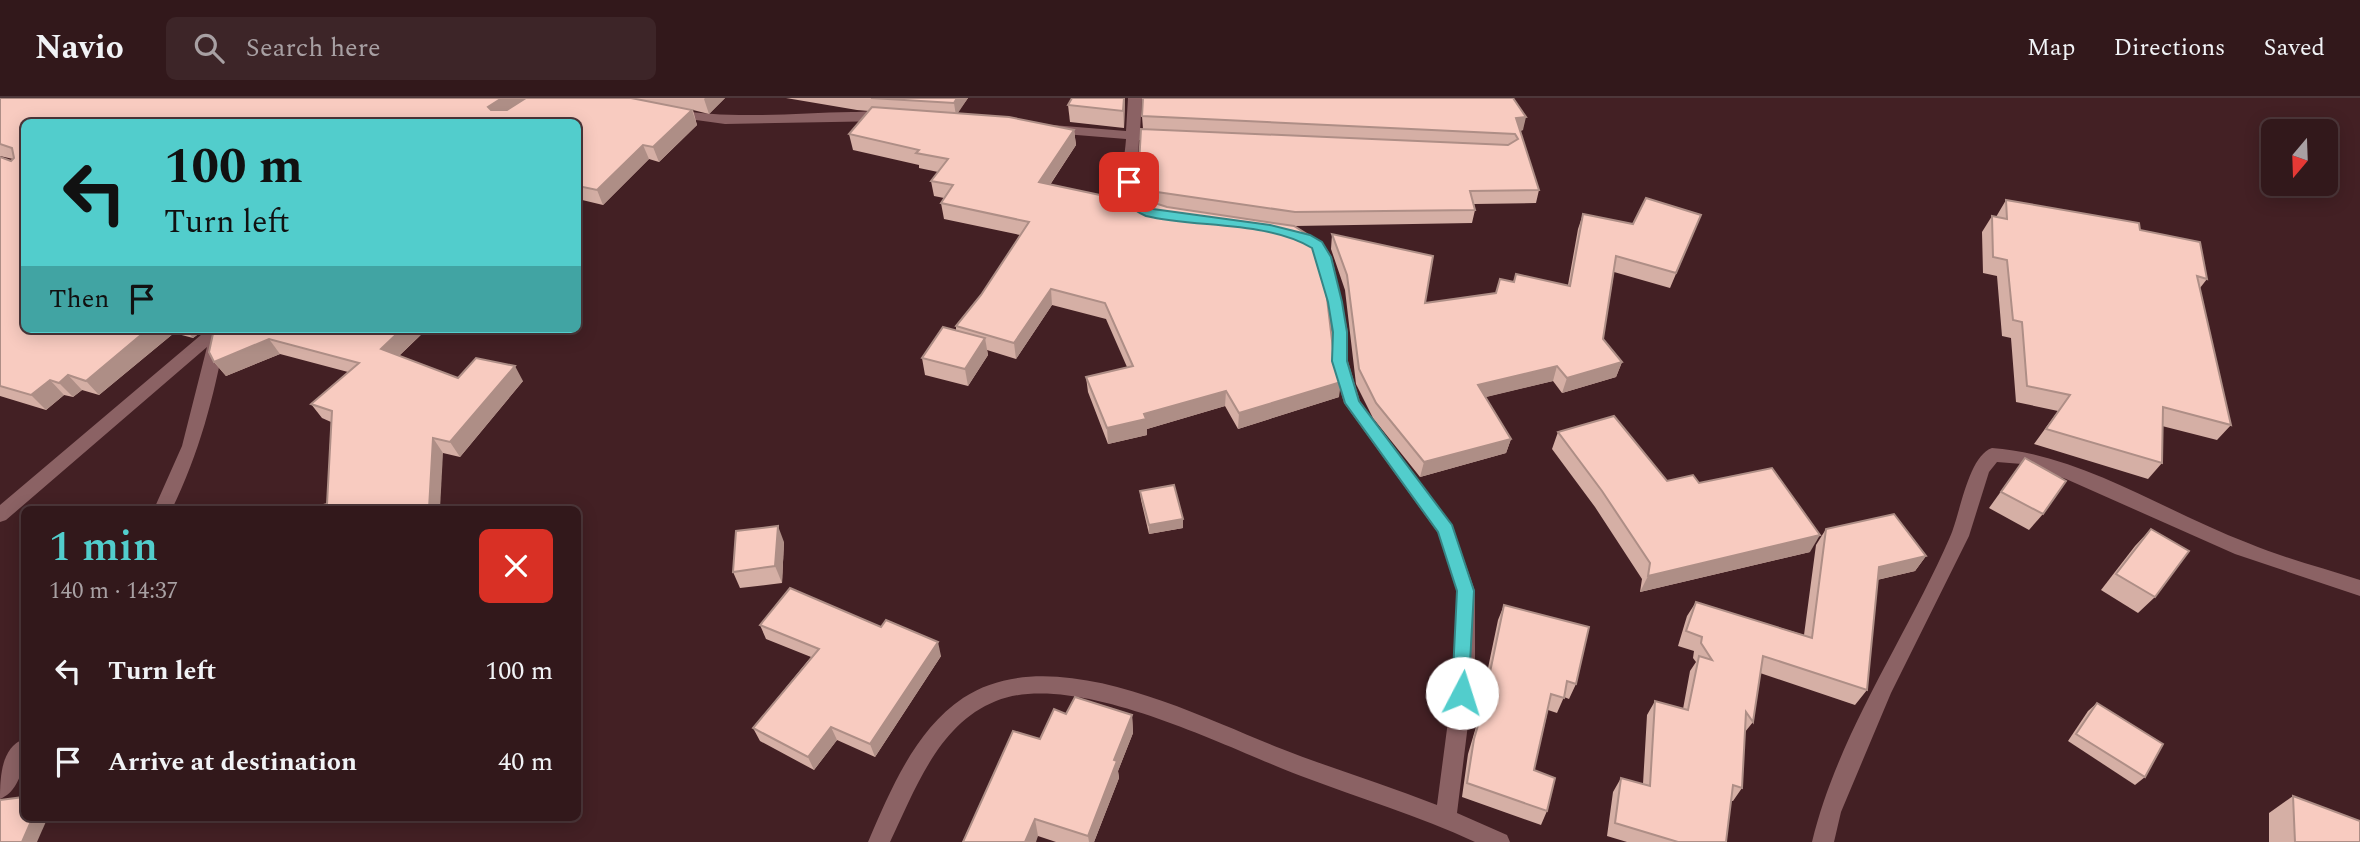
<!DOCTYPE html>
<meta charset="utf-8">
<style>
:root{--surface:#32181b;--page:#3d2528;--text:#f1f3f6;--muted:#a8a0a3;--line:#4d373a;--accent:#52cdcc}
body{margin:0;font-family:Spectral,serif;background:var(--page);color:var(--text);height:100vh;display:flex;flex-direction:column;font-size:26px;white-space:nowrap}
*{box-sizing:border-box;margin:0}
p{font-size:23px;color:var(--muted)}
.icon{flex:none;width:38px;height:38px;fill:none;stroke:currentColor;stroke-width:2;stroke-linecap:round;stroke-linejoin:round}
.map{position:relative;flex:1;overflow:hidden}
.sheet{position:absolute;left:21px;top:408px;width:560px;height:315px;display:flex;flex-direction:column;background:var(--surface);border-radius:10px;box-shadow:0 4px 18px #0003,0 0 0 2px var(--line)}
.sheet>*{flex:none}
.banner{position:absolute;left:21px;top:21px;width:560px;height:214px;border-radius:10px;box-shadow:0 4px 18px #0003,0 0 0 2px var(--line);background:#52cdcc;color:#111;overflow:hidden}
.needle{width:46px;rotate:199deg}
.buttons{position:absolute;left:2261px;top:21px;display:grid;gap:14px}
.buttons a{display:grid;place-items:center;width:77px;height:77px;border-radius:10px;background:var(--surface);box-shadow:0 4px 18px #0003,0 0 0 2px var(--line);font-size:35px}
.pin{position:absolute;display:grid;place-items:center;width:60px;height:60px;color:#fff;margin:-30px;border-radius:14px;box-shadow:0 4px 10px #0006}
.me{position:absolute;width:77px;margin:-38px;rotate:5deg;stroke-linejoin:round;filter:drop-shadow(0 0 5px #0008)}
.turn{display:flex;align-items:center;gap:24px;height:147px;padding:0 28px;font-size:32px}
.turn .icon{width:91px;height:91px;stroke-width:2.5}
.turn b{display:block;font-size:49px;line-height:60px}
.then{display:flex;align-items:center;height:66px;padding:0 28px;background:#0003;gap:14px;font-size:26px}
.round{display:grid;place-items:center;flex:none;width:74px;height:74px;border-radius:10px;background:var(--page)}
.overview{display:flex;align-items:center;justify-content:space-between;height:119px;padding:0 28px}
h1{font-size:42px;font-weight:600;line-height:52px;color:var(--accent)}
ul{padding:0;list-style:none}
li{display:flex;align-items:center;gap:21px;height:91px;padding:0 28px}
li div{flex:1}
li b{display:block;font-size:26px}
li em{font-style:normal}
header{display:flex;align-items:center;gap:42px;box-sizing:border-box;height:98px;padding:0 35px;background:var(--surface);border-bottom:2px solid var(--line)}
header strong{font-size:33px}
nav{display:flex;gap:38px;margin-inline-start:auto;font-size:24px}
.search{width:490px;height:63px;background:var(--page);display:flex;align-items:center;gap:18px;box-sizing:border-box;padding:0 24px;border-radius:10px;color:var(--muted);font-size:26px}
.map>svg:first-child{display:block}
.lines{fill:none;stroke-linecap:round;stroke-linejoin:round}
.minor{fill:#8b6264;fill-rule:evenodd}
.wall{fill:#d5afa5}
.shaded-wall{fill:#ae8e86}
.building{fill:#f8cbc0;stroke:#ae8e86;stroke-width:2}
.route{fill:#52cdcc;stroke:#358585;stroke-width:2}
</style>
<header>
<strong>Navio</strong>
<div class="search"><svg class="icon" aria-label="search" viewBox="0 0 24 24"><circle cx="10" cy="10" r="6"/><path d="M15 15l6 6"/></svg>Search here</div>
<nav><a>Map</a><a>Directions</a><a>Saved</a></nav>
</header>
<div class="map">
<svg width="2360" height="744" viewBox="0 0 2360 744">
<rect width="100%" height="100%" fill="#432024"/>
<g class="lines">
<g class="minor">
<path d="M 1128,0 L 1142,0 L 1140,34 L 1164,36 L 1171,40 L 1164,44 L 1139,42 L 1136,100 C 1142,107 1152,107 1156,114 L 1149,119 C 1109,108 1124,74 1126,41 L 1052,35 L 1045,31 L 1052,27 L 1126,33 Z"/>
<path d="M 672,11 C 732,22 792,15 852,14 C 865,14 886,11 895,19 L 888,23 L 725,26 L 667,18 L 665,15 Z"/>
<path d="M 1294,132 L 1323,145 L 1332,159 L 1348,234 L 1348,263 L 1360,303 L 1452,427 L 1475,493 L 1475,570 L 1457,715 L 1507,737 L 1510,744 L 1475,744 C 1419,718 1359,700 1301,678 C 1225,649 1075,571 996,603 C 938,626 915,692 890,744 L 868,744 C 890,693 915,632 963,600 C 1052,541 1195,617 1282,651 C 1333,671 1386,687 1437,707 L 1455,570 L 1457,493 L 1438,435 L 1344,305 L 1332,263 L 1332,234 L 1316,159 L 1312,151 L 1289,140 L 1287,137 Z"/>
<path d="M 208,231 L 226,231 L 223,236 L 225,239 C 214,299 199,356 172,411 L 154,411 L 182,348 L 207,249 L 6,422 L 0,424 L 0,407 Z"/>
<path d="M 1992,350 C 2080,356 2166,414 2248,445 C 2284,460 2323,470 2360,482 L 2360,498 L 2235,456 L 2066,381 L 2022,366 L 1997,364 L 1989,374 L 1969,438 L 1891,595 L 1841,714 L 1834,744 L 1812,744 C 1838,636 1906,540 1950,439 C 1960,417 1968,358 1992,350 Z"/>
<path d="M 24,641 C 26,660 22,692 0,701 C 0,680 1,649 24,641 Z"/>
</g>
</g>
<g class="wall">
<path d="M 0,0 L 725,0 L 709,16 L 693,12 L 697,27 L 659,64 L 649,61 L 603,107 L 578,101 L 578,102 L 578,24 L 24,24 L 24,231 L 205,231 L 193,240 L 174,235 L 99,297 L 82,292 L 73,299 L 64,297 L 46,312 L 0,298 L 0,59 L 11,63 L 13,61 L 0,58 Z"/>
<path d="M 786,0 L 968,0 L 957,15 L 1074,32 L 1076,47 L 1050,87 L 1133,104 L 1143,101 L 1139,99 L 1138,85 L 1143,31 L 1142,18 L 1523,32 L 1520,33 L 1539,92 L 1536,105 L 1474,106 L 1475,112 L 1472,125 L 1295,128 L 1339,299 L 1238,331 L 1225,308 L 1147,331 L 1147,337 L 1108,346 L 1088,294 L 1086,279 L 1127,269 L 1106,221 L 1052,207 L 1016,261 L 987,252 L 988,257 L 968,288 L 925,277 L 922,260 L 956,232 L 956,228 L 981,197 L 1020,137 L 944,121 L 941,105 L 944,100 L 934,98 L 931,83 L 938,74 L 919,70 L 919,67 L 853,52 L 849,36 L 869,13 L 857,12 Z"/>
<path d="M 1125,0 L 1124,30 L 1070,24 L 1068,7 Z"/>
<path d="M 2006,102 L 2140,132 L 2207,181 L 2200,190 L 2231,327 L 2217,342 L 2162,328 L 2162,365 L 2148,381 L 2034,346 L 2058,313 L 2016,304 L 2011,240 L 2002,238 L 1997,178 L 1983,175 L 1982,134 L 1992,118 L 1996,119 Z"/>
<path d="M 1583,116 L 1633,126 L 1701,117 L 1670,190 L 1614,174 L 1603,241 L 1622,264 L 1616,279 L 1562,295 L 1553,283 L 1485,299 L 1511,341 L 1506,355 L 1420,379 L 1373,320 L 1356,286 L 1345,192 L 1331,151 L 1332,136 L 1425,205 L 1496,195 L 1514,184 L 1568,187 L 1578,131 Z"/>
<path d="M 214,231 L 427,231 L 399,258 L 458,280 L 523,283 L 460,359 L 443,355 L 327,406 L 331,324 L 322,320 L 311,306 L 348,274 L 280,256 L 226,278 L 214,264 Z"/>
<path d="M 1558,334 L 1667,383 L 1699,385 L 1810,454 L 1640,494 L 1642,481 L 1595,409 L 1552,351 Z"/>
<path d="M 2025,360 L 2043,416 L 2029,432 L 1989,410 Z"/>
<path d="M 1140,393 L 1183,421 L 1183,430 L 1149,436 L 1141,402 Z"/>
<path d="M 1826,431 L 1926,458 L 1915,473 L 1877,482 L 1867,592 L 1855,607 L 1760,575 L 1753,624 L 1745,634 L 1742,690 L 1733,703 L 1731,703 L 1726,744 L 1627,744 L 1607,738 L 1613,694 L 1621,680 L 1643,686 L 1647,617 L 1655,603 L 1683,611 L 1690,573 L 1696,564 L 1693,560 L 1694,553 L 1678,548 L 1687,518 L 1696,504 L 1804,537 L 1816,447 Z"/>
<path d="M 2151,431 L 2155,499 L 2138,515 L 2101,492 L 2135,448 Z"/>
<path d="M 784,444 L 782,485 L 740,490 L 733,474 Z"/>
<path d="M 1504,507 L 1576,586 L 1569,601 L 1564,599 L 1557,615 L 1548,612 L 1534,672 L 1547,713 L 1541,727 L 1462,699 L 1468,656 L 1486,595 L 1483,594 L 1498,522 Z"/>
<path d="M 760,527 L 941,558 L 875,659 L 837,642 L 814,672 L 760,643 L 753,630 L 811,559 L 766,541 Z"/>
<path d="M 2097,605 L 2145,679 L 2135,687 L 2068,643 L 2088,613 Z"/>
<path d="M 1066,616 L 1132,617 L 1133,635 L 1118,673 L 1119,680 L 1094,744 L 1056,744 L 1038,738 L 963,744 Z"/>
<path d="M 2293,698 L 2360,744 L 2269,744 L 2269,715 Z"/>
</g>
<g class="shaded-wall">
<path d="M 502,0 L 530,0 L 495,24 L 488,9 Z"/>
<path d="M 705,0 L 725,0 L 709,16 L 704,1 Z"/>
<path d="M 957,0 L 968,0 L 956,18 L 954,5 Z"/>
<path d="M 1124,0 L 1125,0 L 1124,30 L 1123,13 Z"/>
<path d="M 692,12 L 697,27 L 659,64 L 653,49 Z"/>
<path d="M 1526,19 L 1523,32 L 1513,34 L 1516,20 Z"/>
<path d="M 1074,32 L 1076,47 L 1041,100 L 1039,84 Z"/>
<path d="M 643,47 L 649,61 L 603,107 L 597,92 Z"/>
<path d="M 1051,191 L 1052,207 L 1016,261 L 1014,245 Z"/>
<path d="M 148,231 L 171,231 L 174,235 L 99,297 L 86,283 Z"/>
<path d="M 185,231 L 205,231 L 193,240 Z"/>
<path d="M 402,231 L 427,231 L 390,266 L 381,251 Z"/>
<path d="M 985,240 L 988,257 L 968,288 L 965,271 Z"/>
<path d="M 269,241 L 280,256 L 226,278 L 214,264 Z"/>
<path d="M 1622,264 L 1616,279 L 1562,295 L 1567,280 Z"/>
<path d="M 515,268 L 523,283 L 460,359 L 450,344 Z"/>
<path d="M 1557,268 L 1553,283 L 1474,302 L 1478,287 Z"/>
<path d="M 68,277 L 82,292 L 73,299 L 59,285 Z"/>
<path d="M 50,282 L 64,297 L 46,312 L 31,297 Z"/>
<path d="M 1341,284 L 1339,299 L 1238,331 L 1239,315 Z"/>
<path d="M 1226,293 L 1225,308 L 1147,331 L 1147,337 L 1108,346 L 1107,330 L 1144,316 Z"/>
<path d="M 433,340 L 443,355 L 440,411 L 429,411 Z"/>
<path d="M 1511,341 L 1506,355 L 1420,379 L 1424,364 Z"/>
<path d="M 1183,421 L 1183,430 L 1149,436 L 1149,427 Z"/>
<path d="M 778,428 L 784,444 L 782,485 L 775,468 Z"/>
<path d="M 1820,437 L 1810,454 L 1640,494 L 1648,478 Z"/>
<path d="M 1926,458 L 1915,473 L 1868,484 L 1879,469 Z"/>
<path d="M 938,544 L 941,558 L 875,659 L 870,646 Z"/>
<path d="M 1132,617 L 1133,635 L 1118,673 L 1119,680 L 1094,744 L 1089,744 L 1088,738 L 1114,662 Z"/>
<path d="M 831,629 L 837,642 L 814,672 L 808,659 Z"/>
<path d="M 33,719 L 48,719 L 37,744 L 22,744 Z"/>
<path d="M 1035,721 L 1038,738 L 1036,744 L 1025,744 Z"/>
</g>
<g class="building">
<path d="M 0,0 L 502,0 L 488,9 L 491,12 L 507,12 L 526,0 L 631,0 L 692,12 L 653,49 L 643,47 L 597,92 L 578,88 L 578,24 L 24,24 L 24,231 L 148,231 L 86,283 L 68,277 L 59,285 L 50,282 L 31,297 L 0,288 L 0,59 L 11,63 L 14,60 L 12,50 L 0,46 Z"/>
<path d="M 871,0 L 957,0 L 954,5 Z"/>
<path d="M 1072,0 L 1124,0 L 1123,13 L 1068,7 Z"/>
<path d="M 1143,0 L 1513,0 L 1526,19 L 1516,20 L 1539,92 L 1470,93 L 1475,112 L 1295,114 L 1157,94 L 1138,85 L 1141,31 L 1508,47 L 1518,41 L 1515,36 L 1142,18 Z"/>
<path d="M 872,9 L 1009,19 L 1074,32 L 1039,84 L 1133,104 L 1133,98 L 1167,109 L 1294,128 L 1313,140 L 1323,167 L 1334,259 L 1341,284 L 1239,315 L 1226,293 L 1144,316 L 1146,321 L 1107,330 L 1086,279 L 1133,268 L 1105,205 L 1051,191 L 1014,245 L 956,228 L 981,197 L 1029,124 L 941,105 L 953,87 L 931,83 L 948,61 L 916,55 L 919,52 L 849,36 Z"/>
<path d="M 1646,100 L 1701,117 L 1676,175 L 1616,158 L 1603,241 L 1622,264 L 1567,280 L 1557,268 L 1478,287 L 1511,341 L 1424,364 L 1376,305 L 1359,271 L 1347,177 L 1332,136 L 1433,158 L 1425,205 L 1496,195 L 1500,181 L 1514,184 L 1516,176 L 1570,188 L 1583,116 L 1633,126 Z"/>
<path d="M 2006,102 L 2139,125 L 2140,132 L 2200,144 L 2207,181 L 2197,178 L 2231,327 L 2163,309 L 2162,365 L 2046,331 L 2070,297 L 2027,288 L 2022,224 L 2013,222 L 2007,162 L 1993,159 L 1992,118 L 2007,121 Z"/>
<path d="M 943,229 L 985,240 L 965,271 L 922,260 Z"/>
<path d="M 214,231 L 402,231 L 381,251 L 458,280 L 476,260 L 515,268 L 450,344 L 433,340 L 429,411 L 316,411 L 316,409 L 327,406 L 332,313 L 311,306 L 359,265 L 269,241 L 214,264 L 209,254 Z"/>
<path d="M 1614,318 L 1667,383 L 1693,377 L 1699,385 L 1772,370 L 1820,437 L 1648,478 L 1650,465 L 1602,393 L 1558,334 Z"/>
<path d="M 2025,360 L 2066,383 L 2043,416 L 2001,394 Z"/>
<path d="M 1174,387 L 1183,421 L 1149,427 L 1140,393 Z"/>
<path d="M 1894,416 L 1926,458 L 1879,469 L 1867,592 L 1763,558 L 1753,624 L 1746,614 L 1742,690 L 1733,687 L 1726,744 L 1678,744 L 1615,725 L 1621,680 L 1650,688 L 1655,603 L 1688,612 L 1699,558 L 1712,562 L 1701,545 L 1702,539 L 1686,533 L 1696,504 L 1812,540 L 1826,431 Z"/>
<path d="M 778,428 L 775,468 L 733,474 L 736,433 Z"/>
<path d="M 2151,431 L 2189,453 L 2155,499 L 2116,476 Z"/>
<path d="M 790,490 L 881,529 L 886,522 L 938,544 L 870,646 L 831,629 L 808,659 L 753,630 L 819,551 L 760,527 Z"/>
<path d="M 1504,507 L 1589,529 L 1576,586 L 1567,583 L 1564,600 L 1551,596 L 1534,672 L 1555,680 L 1547,713 L 1467,685 L 1474,641 L 1492,580 L 1489,579 Z"/>
<path d="M 1075,599 L 1132,617 L 1114,662 L 1117,663 L 1088,738 L 1035,721 L 1025,744 L 963,744 L 1013,633 L 1040,641 L 1054,611 L 1066,616 Z"/>
<path d="M 2097,605 L 2163,646 L 2145,679 L 2076,636 Z"/>
<path d="M 2293,698 L 2360,723 L 2360,744 L 2295,744 Z"/>
<path d="M 24,699 L 24,719 L 33,719 L 22,744 L 0,744 L 0,702 Z"/>
</g>
<path class="route" d="M 1129,80 L 1136,84 C 1136,101 1137,104 1153,111 L 1270,127 L 1310,137 L 1322,144 L 1331,159 L 1342,204 L 1347,234 L 1347,263 L 1359,303 L 1452,427 L 1474,493 L 1468,601 L 1455,601 L 1452,595 L 1457,493 L 1438,434 L 1345,305 L 1332,263 L 1333,234 L 1328,204 L 1312,150 C 1268,123 1196,130 1146,118 C 1128,110 1122,104 1123,84 Z"/>
</svg>
<div class="buttons">
<a><svg class="needle" viewBox="-14 -14 28 28"><path d="M0-13l5 13h-10z" fill="#e53935"/><path d="M0 13l5-13h-10z" fill="#a8a0a3"/></svg></a>
</div>
<div class="pin" style="left:1129px;top:84px;background:#d93025"><svg class="icon" aria-label="arrive" viewBox="0 0 24 24"><path d="M6 21V4h12l-3 4 3 4H6"/></svg></div>
<svg class="me" style="left:1462px;top:595px" viewBox="-20 -20 40 40"><circle r="19" fill="#fff"/><path d="M0-13L10 11 0 6-10 11z" fill="#52cdcc"/></svg>
<div class="banner">
<div class="turn"><svg class="icon" aria-label="left" viewBox="0 0 24 24"><path d="M17 20v-9H6M10 6l-5 5 5 5"/></svg><div><b>100 m</b>Turn left</div></div>
<div class="then">Then<svg class="icon" aria-label="arrive" viewBox="0 0 24 24"><path d="M6 21V4h12l-3 4 3 4H6"/></svg></div>
</div>
<section class="sheet">
<div class="overview"><div><h1>1 min</h1><p>140 m · 14:37</p></div><a class="round" style="background:#d93025;color:#fff"><svg class="icon" aria-label="close" viewBox="0 0 24 24"><path d="M6 6l12 12M18 6L6 18"/></svg></a></div>
<ul>
<li><svg class="icon" aria-label="left" viewBox="0 0 24 24"><path d="M17 20v-9H6M10 6l-5 5 5 5"/></svg><div><b>Turn left</b></div><em>100 m</em></li>
<li><svg class="icon" aria-label="arrive" viewBox="0 0 24 24"><path d="M6 21V4h12l-3 4 3 4H6"/></svg><div><b>Arrive at destination</b></div><em>40 m</em></li>
</ul>
</section>
</div>
